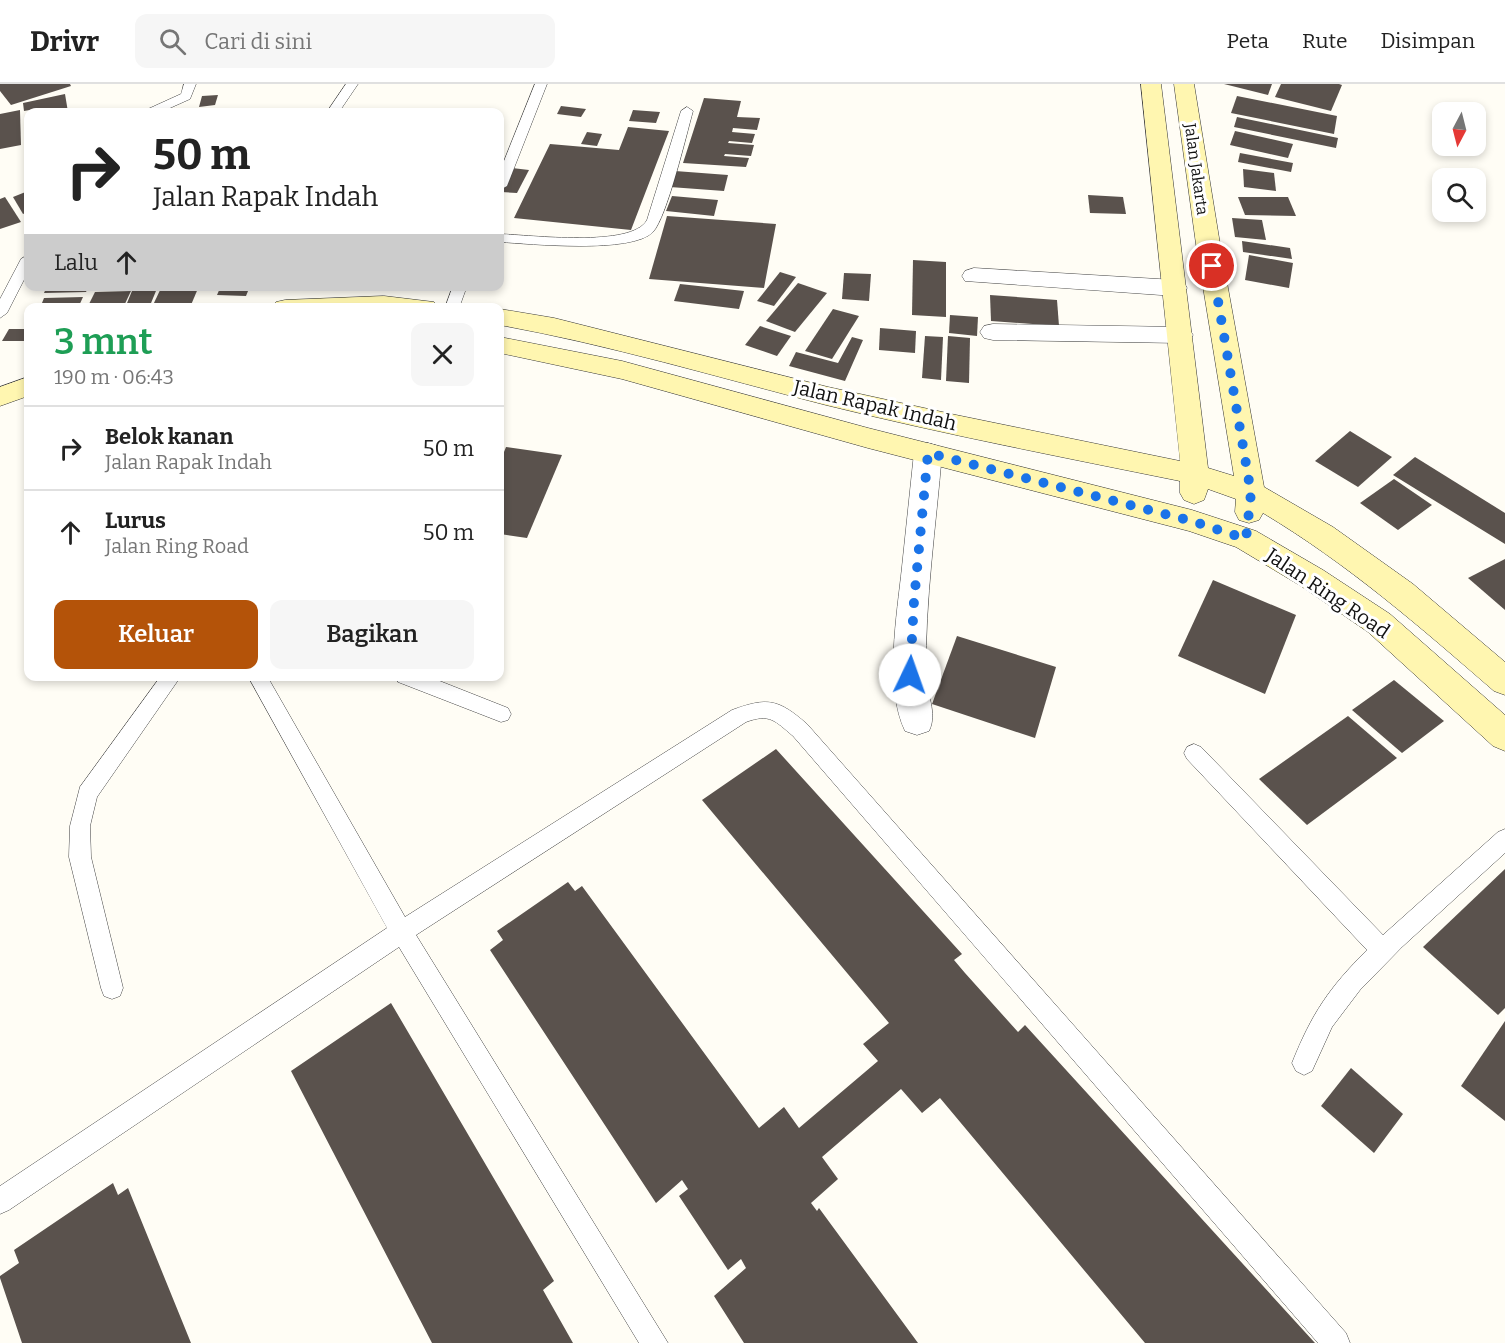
<!DOCTYPE html>
<html lang="id">
<meta charset="utf-8">
<style>
:root{--surface:#fff;--page:#f6f6f6;--text:#222;--muted:#767676;--line:#e0e0e0;--accent:#b45309}
body{margin:0;font-family:Bitter,serif;background:var(--page);color:var(--text);height:100vh;display:flex;flex-direction:column;font-size:22px;white-space:nowrap}
*{box-sizing:border-box;margin:0}
p{font-size:20px;color:var(--muted)}
.icon{flex:none;width:33px;height:33px;fill:none;stroke:currentColor;stroke-width:2;stroke-linecap:round;stroke-linejoin:round}
.map{position:relative;flex:1;overflow:hidden}
.drawer{position:absolute;left:24px;top:219px;width:480px;height:378px;display:flex;flex-direction:column;background:var(--surface);border-radius:12px;box-shadow:0 3px 9px #0003}
.drawer>*{flex:none}
.top-card{position:absolute;left:24px;top:24px;width:480px;height:183px;border-radius:12px;box-shadow:0 3px 9px #0003;background:#fff;color:var(--text);overflow:hidden}
.needle{width:39px;rotate:187deg}
.buttons{position:absolute;left:1432px;top:18px;display:grid;gap:12px}
.buttons a{display:grid;place-items:center;width:54px;height:54px;border-radius:12px;background:var(--surface);box-shadow:0 3px 9px #0003;font-size:30px}
.pin{position:absolute;display:grid;place-items:center;width:51px;height:51px;color:#fff;margin:-26px;border:3px solid #fff;border-radius:50%;box-shadow:0 2px 6px #0007}
.me{position:absolute;width:66px;margin:-33px;rotate:3deg;stroke-linejoin:round;filter:drop-shadow(0 0 4px #0008)}
.turn{display:flex;align-items:center;gap:21px;height:126px;padding:0 30px;font-size:27px}
.turn .icon{width:78px;height:78px;stroke-width:2.5}
.turn b{display:block;font-size:42px;line-height:51px}
.then{display:flex;align-items:center;height:57px;padding:0 30px;background:#0003;gap:12px;font-size:22px}
.round{display:grid;place-items:center;flex:none;width:63px;height:63px;border-radius:12px;background:var(--page)}
.summary{display:flex;align-items:center;justify-content:space-between;height:102px;padding:0 30px}
h1{font-size:36px;font-weight:600;line-height:45px;color:#1e9e55}
.cta{display:flex;gap:12px;margin-top:auto;padding:12px 30px}
.cta a{flex:1;height:69px;border-radius:12px;background:var(--accent);color:#fff;font-size:24px;font-weight:600;line-height:69px;text-align:center}
.cta a+a{background:var(--page);color:var(--text)}
ul{padding:0;list-style:none}
li{display:flex;align-items:center;gap:18px;height:84px;padding:0 30px;border-top:2px solid var(--line)}
li div{flex:1}
li b{display:block;font-size:22px}
li em{font-style:normal}
header{display:flex;align-items:center;gap:36px;box-sizing:border-box;height:84px;padding:0 30px;background:var(--surface);border-bottom:2px solid var(--line)}
header strong{font-size:28px}
nav{display:flex;gap:33px;margin-inline-start:auto;font-size:21px}
.search{width:420px;height:54px;background:var(--page);display:flex;align-items:center;gap:15px;box-sizing:border-box;padding:0 21px;border-radius:12px;color:var(--muted);font-size:22px}
.map>svg:first-child{display:block}
.building{fill:#5a524d}
.lines{fill:none;stroke-linecap:round;stroke-linejoin:round}
.service-casing{stroke:#444;stroke-width:1}
.minor-casing{stroke:#444;stroke-width:1}
.secondary-casing{stroke:#333;stroke-width:1}
.service{fill:#fff;fill-rule:evenodd}
.minor{fill:#fff;fill-rule:evenodd}
.secondary{fill:#fff6b0;fill-rule:evenodd}
.route{stroke:#1a73e8;stroke-width:10;stroke-dasharray:0 18}
.labels{text-anchor:middle;stroke-width:6;stroke-linejoin:round;paint-order:stroke}
.far-street-label{font-size:16px;fill:#111;stroke:#fff}
.street-label{font-size:20px;fill:#111;stroke:#fff}
</style>
<header>
<strong>Drivr</strong>
<div class="search"><svg class="icon" aria-label="search" viewBox="0 0 24 24"><circle cx="10" cy="10" r="6"/><path d="M15 15l6 6"/></svg>Cari di sini</div>
<nav><a>Peta</a><a>Rute</a><a>Disimpan</a></nav>
</header>
<div class="map">
<svg width="1505" height="1259" viewBox="0 0 1505 1259">
<rect width="100%" height="100%" fill="#fffdf5"/>
<g class="building">
<path d="M 0,0 L 70,0 L 71,2 L 11,21 L 0,7 Z"/>
<path d="M 1224,0 L 1272,0 L 1268,11 Z"/>
<path d="M 1281,0 L 1339,0 L 1342,1 L 1331,27 L 1275,13 Z"/>
<path d="M 65,10 L 68,28 L 41,28 L 41,24 L 24,27 L 23,19 Z"/>
<path d="M 218,11 L 215,21 L 199,23 L 202,12 Z"/>
<path d="M 1237,12 L 1337,32 L 1334,50 L 1231,29 Z"/>
<path d="M 704,14 L 741,17 L 737,33 L 760,34 L 757,46 L 733,44 L 732,48 L 755,50 L 752,59 L 729,57 L 728,59 L 754,61 L 751,72 L 725,70 L 724,72 L 749,74 L 746,83 L 683,79 Z"/>
<path d="M 561,22 L 586,25 L 581,33 L 557,30 Z"/>
<path d="M 20,26 L 21,61 L 0,65 L 0,30 Z"/>
<path d="M 633,26 L 660,28 L 656,39 L 629,37 Z"/>
<path d="M 1237,33 L 1338,54 L 1336,64 L 1234,43 Z"/>
<path d="M 628,43 L 669,47 L 631,146 L 514,134 L 550,60 L 619,66 Z"/>
<path d="M 1235,47 L 1293,60 L 1288,74 L 1230,61 Z"/>
<path d="M 587,48 L 602,50 L 597,62 L 581,60 Z"/>
<path d="M 1240,69 L 1293,79 L 1291,88 L 1238,78 Z"/>
<path d="M 512,84 L 529,86 L 517,109 L 501,108 Z"/>
<path d="M 1243,85 L 1274,89 L 1276,107 L 1244,103 Z"/>
<path d="M 675,87 L 728,91 L 724,107 L 670,103 Z"/>
<path d="M 28,107 L 28,128 L 23,130 L 13,113 Z"/>
<path d="M 1088,111 L 1123,113 L 1126,130 L 1090,129 Z"/>
<path d="M 672,112 L 718,116 L 714,132 L 666,127 Z"/>
<path d="M 5,113 L 21,138 L 0,145 L 0,115 Z"/>
<path d="M 1238,113 L 1288,113 L 1296,132 L 1245,131 Z"/>
<path d="M 667,132 L 776,140 L 764,204 L 649,195 Z"/>
<path d="M 1232,134 L 1262,136 L 1266,156 L 1235,153 Z"/>
<path d="M 1242,157 L 1290,164 L 1292,175 L 1243,168 Z"/>
<path d="M 1249,171 L 1293,179 L 1289,204 L 1245,196 Z"/>
<path d="M 913,176 L 946,178 L 946,233 L 912,231 Z"/>
<path d="M 780,188 L 796,193 L 774,222 L 757,217 Z"/>
<path d="M 844,189 L 871,190 L 869,217 L 842,215 Z"/>
<path d="M 798,199 L 827,209 L 795,248 L 766,237 Z"/>
<path d="M 680,200 L 744,207 L 739,225 L 674,217 Z"/>
<path d="M 47,202 L 89,202 L 86,208 L 44,209 Z"/>
<path d="M 134,202 L 158,202 L 149,224 L 125,224 Z"/>
<path d="M 162,202 L 199,202 L 191,221 L 153,221 Z"/>
<path d="M 221,202 L 250,202 L 246,212 L 217,211 Z"/>
<path d="M 131,207 L 123,224 L 87,224 L 95,208 Z"/>
<path d="M 990,211 L 1057,216 L 1059,242 L 991,237 Z"/>
<path d="M 83,213 L 78,224 L 40,224 L 44,214 Z"/>
<path d="M 833,225 L 859,232 L 832,275 L 805,267 Z"/>
<path d="M 950,231 L 978,233 L 977,252 L 949,249 Z"/>
<path d="M 760,242 L 791,252 L 777,272 L 745,261 Z"/>
<path d="M 880,244 L 916,247 L 915,269 L 879,266 Z"/>
<path d="M 9,245 L 28,245 L 28,257 L 2,257 Z"/>
<path d="M 925,252 L 943,253 L 941,296 L 922,294 Z"/>
<path d="M 948,252 L 970,254 L 969,299 L 946,297 Z"/>
<path d="M 852,253 L 863,256 L 845,297 L 789,282 L 796,268 L 838,279 Z"/>
<path d="M 1350,347 L 1392,373 L 1358,403 L 1315,377 Z"/>
<path d="M 506,363 L 562,371 L 527,454 L 500,450 L 500,378 Z"/>
<path d="M 1415,373 L 1505,429 L 1505,460 L 1393,391 Z"/>
<path d="M 1394,395 L 1432,421 L 1398,446 L 1360,419 Z"/>
<path d="M 1505,475 L 1505,526 L 1468,494 Z"/>
<path d="M 1213,496 L 1296,531 L 1265,610 L 1178,572 Z"/>
<path d="M 957,552 L 1056,583 L 1035,654 L 932,620 Z"/>
<path d="M 1394,596 L 1444,637 L 1402,669 L 1352,626 Z"/>
<path d="M 1348,632 L 1397,674 L 1307,741 L 1259,695 Z"/>
<path d="M 776,665 L 962,870 L 954,876 L 965,889 L 1018,948 L 1025,941 L 1315,1259 L 1145,1259 L 940,1014 L 922,1029 L 901,1005 L 822,1073 L 838,1095 L 811,1119 L 817,1127 L 819,1124 L 918,1259 L 744,1259 L 714,1212 L 746,1184 L 741,1175 L 728,1186 L 679,1112 L 688,1105 L 682,1096 L 656,1119 L 490,866 L 503,856 L 497,847 L 568,798 L 575,807 L 582,802 L 759,1044 L 784,1023 L 799,1044 L 878,977 L 863,960 L 889,939 L 702,716 Z"/>
<path d="M 1505,785 L 1505,924 L 1498,931 L 1423,863 Z"/>
<path d="M 391,919 L 554,1197 L 543,1206 L 573,1259 L 432,1259 L 291,987 Z"/>
<path d="M 1505,937 L 1505,1037 L 1461,1002 Z"/>
<path d="M 1351,984 L 1403,1030 L 1374,1069 L 1321,1022 Z"/>
<path d="M 113,1099 L 118,1111 L 128,1104 L 191,1259 L 22,1259 L 0,1194 L 0,1192 L 19,1179 L 14,1166 Z"/>
</g>
<g class="lines">
<g class="service-casing">
<g id="service">
<path d="M 184,0 L 196,0 L 190,15 L 161,28 L 146,28 L 148,25 L 181,10 Z"/>
<path d="M 346,0 L 358,0 L 339,28 L 327,28 Z"/>
<path d="M 535,0 L 547,0 L 507,102 L 500,106 L 500,87 Z"/>
<path d="M 687,23 L 693,27 C 686,52 667,133 653,148 C 632,170 530,160 500,158 L 500,150 C 530,151 632,164 647,136 L 681,27 Z"/>
<path d="M 28,171 L 28,188 L 7,229 L 0,234 L 0,215 L 21,175 Z"/>
<path d="M 453,202 L 467,202 L 459,224 L 445,224 Z"/>
<path d="M 161,592 L 181,592 L 97,713 L 90,742 L 91,773 L 123,904 L 120,912 L 112,915 L 104,912 L 101,904 L 69,773 L 70,742 L 80,703 Z"/>
<path d="M 248,592 L 267,592 L 405,833 L 732,626 C 768,613 778,615 807,640 L 1346,1249 L 1350,1259 L 1318,1259 L 793,652 C 775,637 770,629 746,638 L 416,851 L 668,1259 L 639,1259 L 399,863 L 9,1126 L 0,1130 L 0,1102 L 387,844 Z"/>
<path d="M 396,592 L 427,592 L 508,624 L 511,630 L 508,636 L 501,638 L 398,598 Z"/>
<path d="M 1194,660 L 1201,663 L 1383,851 L 1498,748 L 1505,745 L 1505,769 L 1402,863 L 1360,906 L 1332,943 L 1312,987 L 1304,991 L 1296,987 L 1292,979 C 1312,929 1329,904 1367,866 L 1187,675 L 1184,669 L 1187,663 Z"/>
</g>
</g>
<g class="minor-casing">
<g id="minor">
<path d="M 974,184 L 1175,196 L 1184,199 L 1187,204 L 1184,209 L 1175,212 L 965,197 L 962,192 L 965,187 Z"/>
<path d="M 993,240 L 1180,243 L 1189,245 L 1193,251 L 1189,257 L 1180,259 L 993,256 L 984,254 L 980,248 L 984,242 Z"/>
<path d="M 928,359 L 938,362 L 942,369 C 936,442 925,516 926,589 C 926,609 938,629 929,647 L 917,651 L 905,647 C 884,603 897,531 902,483 C 906,445 910,407 914,369 L 918,362 Z"/>
</g>
</g>
<g class="secondary-casing">
<g id="secondary">
<path d="M 1141,0 L 1161,0 L 1208,384 L 1234,392 L 1196,160 L 1174,0 L 1194,0 L 1220,160 L 1264,403 L 1333,443 L 1413,500 L 1505,578 L 1505,611 L 1494,607 C 1419,542 1348,480 1263,429 L 1259,436 L 1249,439 L 1239,436 L 1235,428 L 1236,415 L 1208,405 L 1204,416 L 1194,420 L 1184,416 L 1180,409 L 1180,397 C 1062,373 943,350 826,321 C 717,293 610,261 500,241 L 500,225 L 554,234 L 828,303 L 956,331 L 1180,377 Z"/>
<path d="M 384,212 L 434,218 L 437,224 L 273,224 L 276,218 L 285,216 Z"/>
<path d="M 500,253 L 622,277 L 868,344 L 1192,426 L 1256,447 L 1323,486 L 1390,530 L 1505,631 L 1505,667 L 1493,662 L 1368,548 L 1301,502 L 1236,463 L 1189,447 L 868,364 L 622,295 L 500,269 Z"/>
<path d="M 28,293 L 28,312 L 0,322 L 0,303 Z"/>
</g>
</g>
<use href="#service" class="service"/>
<use href="#minor" class="minor"/>
<use href="#secondary" class="secondary"/>
</g>
<g class="lines">
<path class="route" d="M 910,591 L 914,517 L 928,369 L 1192,437 L 1246,455 L 1251,409 L 1212,182"/>
</g>
<g class="labels">
<g class="far-street-label">
<text transform="translate(1197 85) rotate(82)" y="6">Jalan Jakarta</text>
</g>
<g class="street-label">
<text transform="translate(875 321) rotate(13)" y="7">Jalan Rapak Indah</text>
<text transform="translate(1328 509) rotate(34)" y="7">Jalan Ring Road</text>
</g>
</g>
</svg>
<div class="buttons">
<a><svg class="needle" viewBox="-14 -14 28 28"><path d="M0-13l5 13h-10z" fill="#e53935"/><path d="M0 13l5-13h-10z" fill="#767676"/></svg></a>
<a><svg class="icon" aria-label="search" viewBox="0 0 24 24"><circle cx="10" cy="10" r="6"/><path d="M15 15l6 6"/></svg></a>
</div>
<div class="pin" style="left:1212px;top:182px;background:#d93025"><svg class="icon" aria-label="arrive" viewBox="0 0 24 24"><path d="M6 21V4h12l-3 4 3 4H6"/></svg></div>
<svg class="me" style="left:910px;top:591px" viewBox="-20 -20 40 40"><circle r="19" fill="#fff"/><path d="M0-13L10 11 0 6-10 11z" fill="#1a73e8"/></svg>
<div class="top-card">
<div class="turn"><svg class="icon" aria-label="right" viewBox="0 0 24 24"><path d="M7 20v-9h11M14 6l5 5-5 5"/></svg><div><b>50 m</b>Jalan Rapak Indah</div></div>
<div class="then">Lalu<svg class="icon" aria-label="ahead" viewBox="0 0 24 24"><path d="M12 20V5M6 11l6-6 6 6"/></svg></div>
</div>
<section class="drawer">
<div class="summary"><div><h1>3 mnt</h1><p>190 m · 06:43</p></div><a class="round"><svg class="icon" aria-label="close" viewBox="0 0 24 24"><path d="M6 6l12 12M18 6L6 18"/></svg></a></div>
<ul>
<li><svg class="icon" aria-label="right" viewBox="0 0 24 24"><path d="M7 20v-9h11M14 6l5 5-5 5"/></svg><div><b>Belok kanan</b><p>Jalan Rapak Indah</p></div><em>50 m</em></li>
<li><svg class="icon" aria-label="ahead" viewBox="0 0 24 24"><path d="M12 20V5M6 11l6-6 6 6"/></svg><div><b>Lurus</b><p>Jalan Ring Road</p></div><em>50 m</em></li>
</ul>
<div class="cta"><a>Keluar</a><a>Bagikan</a></div>
</section>
</div>
